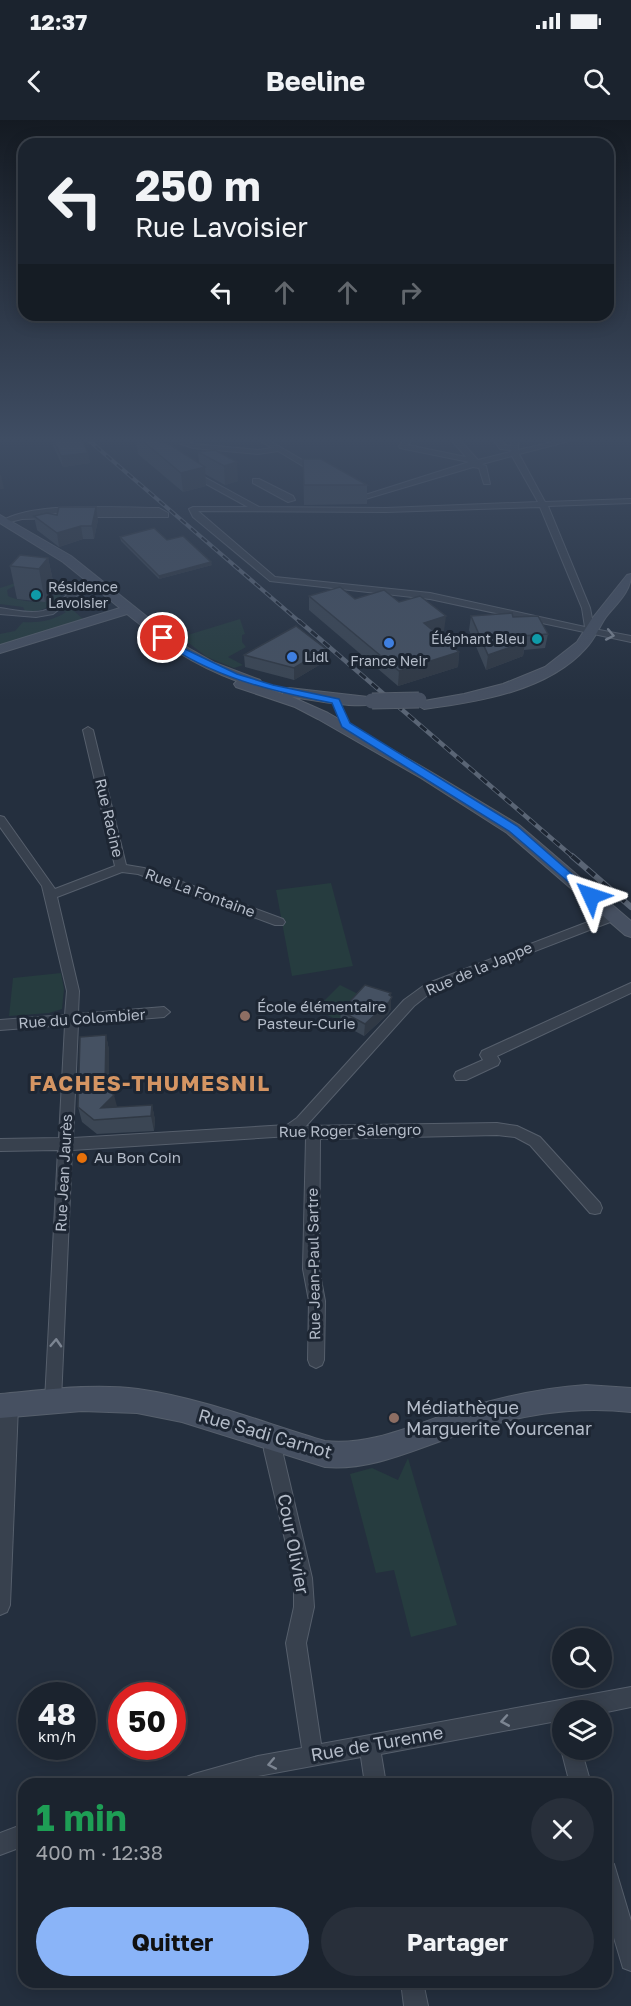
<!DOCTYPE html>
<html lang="fr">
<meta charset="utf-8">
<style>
:root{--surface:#1b232e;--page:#282f3a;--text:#f1f3f6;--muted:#a0a4aa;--line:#39404a;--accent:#8ab4f8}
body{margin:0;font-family:"Golos Text",sans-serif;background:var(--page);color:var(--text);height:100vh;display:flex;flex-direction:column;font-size:22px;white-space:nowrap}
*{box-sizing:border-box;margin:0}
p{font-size:20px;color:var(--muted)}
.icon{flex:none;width:33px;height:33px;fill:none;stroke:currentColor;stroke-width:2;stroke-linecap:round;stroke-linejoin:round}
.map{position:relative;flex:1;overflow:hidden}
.details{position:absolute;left:18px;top:1658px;width:594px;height:210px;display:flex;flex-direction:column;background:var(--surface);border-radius:18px;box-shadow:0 3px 15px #0003,0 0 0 2px var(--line)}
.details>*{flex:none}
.top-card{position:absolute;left:18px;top:18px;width:596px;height:183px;border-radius:18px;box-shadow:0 3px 15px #0003,0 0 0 2px var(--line);background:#1b232e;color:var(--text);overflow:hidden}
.tools{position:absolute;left:552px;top:1508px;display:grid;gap:12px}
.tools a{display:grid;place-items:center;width:60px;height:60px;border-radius:50%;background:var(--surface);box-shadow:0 3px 15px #0003,0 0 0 2px var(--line);font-size:30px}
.speed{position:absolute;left:18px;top:1562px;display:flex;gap:12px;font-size:30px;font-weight:700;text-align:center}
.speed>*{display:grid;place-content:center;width:78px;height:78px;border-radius:50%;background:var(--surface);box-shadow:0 3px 15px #0003,0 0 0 2px var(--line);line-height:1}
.speed small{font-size:15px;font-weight:400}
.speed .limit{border:9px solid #d22;background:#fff;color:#111}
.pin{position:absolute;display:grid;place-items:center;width:51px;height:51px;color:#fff;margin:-26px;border:3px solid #fff;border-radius:50%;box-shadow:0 2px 6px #0007}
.me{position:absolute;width:66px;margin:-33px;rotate:312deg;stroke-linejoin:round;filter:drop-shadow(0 0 4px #0008)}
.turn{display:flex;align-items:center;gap:21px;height:126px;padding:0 18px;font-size:27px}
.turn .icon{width:78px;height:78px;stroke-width:2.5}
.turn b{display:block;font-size:42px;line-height:51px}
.lanes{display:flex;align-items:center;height:57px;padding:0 18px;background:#0003;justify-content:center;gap:30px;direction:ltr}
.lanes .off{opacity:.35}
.round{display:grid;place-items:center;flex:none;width:63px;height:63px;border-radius:32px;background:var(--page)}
.overview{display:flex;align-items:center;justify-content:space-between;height:102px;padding:0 18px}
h1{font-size:36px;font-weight:700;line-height:45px;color:#1e9e55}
.button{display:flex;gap:12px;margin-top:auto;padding:12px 18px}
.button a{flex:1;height:69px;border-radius:36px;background:var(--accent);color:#111;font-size:24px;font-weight:700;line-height:69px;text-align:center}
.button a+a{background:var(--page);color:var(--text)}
.status{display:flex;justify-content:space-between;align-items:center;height:42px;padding:0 30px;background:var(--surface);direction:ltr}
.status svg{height:16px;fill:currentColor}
header{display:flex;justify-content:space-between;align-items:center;height:78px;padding:0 18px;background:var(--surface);font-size:27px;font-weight:700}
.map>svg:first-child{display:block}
.green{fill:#263c3f}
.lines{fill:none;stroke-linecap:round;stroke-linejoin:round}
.street-casing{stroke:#565f6c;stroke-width:2}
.secondary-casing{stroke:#565f6c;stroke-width:2}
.street{fill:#38414e;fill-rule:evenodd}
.secondary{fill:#465061;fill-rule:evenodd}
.rail-far2-casing{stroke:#5a6575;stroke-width:4}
.rail-far1-casing{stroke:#5a6575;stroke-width:4.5}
.rail-casing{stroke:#5a6575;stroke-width:6}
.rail-far2{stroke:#1d2633;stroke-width:2;stroke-dasharray:7;stroke-linecap:butt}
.rail-far1{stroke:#1d2633;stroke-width:3;stroke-dasharray:8;stroke-linecap:butt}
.rail{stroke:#1d2633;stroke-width:4;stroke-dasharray:10;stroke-linecap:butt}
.secondary-bridge-casing{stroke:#565f6c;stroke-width:17;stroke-linecap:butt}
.secondary-bridge{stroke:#465061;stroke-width:15}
.wall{fill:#3b4654}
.shaded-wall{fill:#303945}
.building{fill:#455162;stroke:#303945;stroke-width:1.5}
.oneway{stroke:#7c8592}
.route{fill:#1a73e8;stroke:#114b97;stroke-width:1.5}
.culture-dot{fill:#0f9aa8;stroke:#1d2633;stroke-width:2}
.shop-dot{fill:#3f7fe0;stroke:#1d2633;stroke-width:2}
.education-dot{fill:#8d6e63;stroke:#1d2633;stroke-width:2}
.food-dot{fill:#e8710a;stroke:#1d2633;stroke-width:2}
.labels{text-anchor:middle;stroke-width:6;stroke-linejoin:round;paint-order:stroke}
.far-poi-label{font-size:14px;fill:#b4bcc9;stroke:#1d2633;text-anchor:start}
.street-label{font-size:15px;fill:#b4bcc9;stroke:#1d2633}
.poi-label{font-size:15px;fill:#b4bcc9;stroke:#1d2633;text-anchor:start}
.near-poi-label{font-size:18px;fill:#b4bcc9;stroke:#1d2633;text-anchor:start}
.near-street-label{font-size:18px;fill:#b4bcc9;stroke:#1d2633}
.district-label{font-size:21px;font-weight:bold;letter-spacing:1.5px;fill:#d59563;stroke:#1d2633}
</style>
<div class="status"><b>12:37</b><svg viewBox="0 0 49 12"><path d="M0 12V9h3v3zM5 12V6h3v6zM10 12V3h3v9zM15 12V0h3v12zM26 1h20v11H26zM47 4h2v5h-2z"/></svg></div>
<header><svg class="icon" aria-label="back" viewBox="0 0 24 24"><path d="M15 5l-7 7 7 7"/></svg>Beeline<svg class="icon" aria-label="search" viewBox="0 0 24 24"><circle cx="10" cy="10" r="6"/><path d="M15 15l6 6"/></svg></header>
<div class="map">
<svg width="631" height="1886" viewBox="0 0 631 1886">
<rect width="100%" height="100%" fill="#242f3e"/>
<g class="green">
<path d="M 25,460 L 7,470 L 8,476 C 22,482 46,486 55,474 L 52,473 L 55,470 L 65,471 C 52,485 44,493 25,491 L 23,487 L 0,484 L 0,468 Z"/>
<path d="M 67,485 L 83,499 L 0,525 L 0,514 L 15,511 L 23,502 C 38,503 53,501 66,492 L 60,490 Z"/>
<path d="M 240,499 L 245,514 L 242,515 L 242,522 L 246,527 L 228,537 L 243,545 L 234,548 L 207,537 L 181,517 Z"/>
<path d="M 331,763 L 353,846 L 292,856 L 276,770 Z"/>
<path d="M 61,853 L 64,869 L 62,889 L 49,893 L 9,896 L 13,858 Z"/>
<path d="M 340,865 L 362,876 L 339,901 L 316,889 Z"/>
<path d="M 408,1338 L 457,1505 L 411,1517 L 394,1450 L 376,1453 L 350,1354 L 372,1348 L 398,1360 Z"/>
</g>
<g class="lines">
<g class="street-casing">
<g id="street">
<path d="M 184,317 L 190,317 L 188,321 L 194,324 L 258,330 L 272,328 L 254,317 L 263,317 L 323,352 L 316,354 L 278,331 L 258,334 L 193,328 L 181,324 Z"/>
<path d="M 407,317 L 415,317 L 408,325 L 466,337 L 449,317 L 457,317 L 478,340 L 510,332 L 511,330 L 500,329 L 491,317 L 498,317 L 505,325 L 511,326 L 512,317 L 518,317 L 518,330 L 574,317 L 585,317 L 519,334 L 545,382 L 631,379 L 631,383 L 548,386 L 590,488 L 594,509 L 631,516 L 631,522 L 430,479 L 270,461 L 193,397 L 189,389 L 193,387 L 248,387 L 188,354 L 187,352 L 191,350 L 259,387 L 386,388 L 538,382 L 512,336 L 482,344 L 486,346 L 490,364 L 484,364 L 479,348 L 473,347 L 362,380 L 362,376 L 469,342 L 400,328 L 399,326 ZM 540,387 L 582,488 L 585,507 L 430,473 L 275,457 L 198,391 L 386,392 Z"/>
<path d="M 253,359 L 259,359 L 293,376 L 295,380 L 288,382 L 253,363 Z"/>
<path d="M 159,388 L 168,393 L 168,397 L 81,397 L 77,395 L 79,393 L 44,393 L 42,394 L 53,394 L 57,396 L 53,398 L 22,399 L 6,403 L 2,401 C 34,381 118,388 159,388 Z"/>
<path d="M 93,456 L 96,457 L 96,461 L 53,494 L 36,497 L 0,494 L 0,488 C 14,490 29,494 43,491 C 62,486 73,463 93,456 Z"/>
<path d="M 88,607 L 93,610 L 126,745 L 144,748 L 283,799 L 285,802 L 283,805 L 275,805 L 138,754 L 122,752 L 57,777 L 79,871 L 78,894 L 164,887 L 170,892 L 164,897 L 78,904 L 73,1018 L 287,1005 L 297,998 L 404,880 L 426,864 L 614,792 L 618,793 L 620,796 L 618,799 L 434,870 L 414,886 L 306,1006 L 497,1003 L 517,1006 L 540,1017 L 600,1083 L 602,1088 L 600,1093 L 595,1094 L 590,1093 L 530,1025 L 515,1017 L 497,1015 L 320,1019 L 319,1149 L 325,1181 L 324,1240 L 322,1245 L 316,1248 L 310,1245 L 308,1240 L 309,1181 L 303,1149 L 306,1018 L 290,1016 L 72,1030 L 61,1281 L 59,1287 L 53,1289 L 47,1287 L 45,1281 L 58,1030 L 0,1031 L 0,1019 L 59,1018 L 65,905 L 0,910 L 0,900 L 65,895 L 67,871 L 42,766 L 0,707 L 0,696 L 4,697 L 55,769 L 115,746 L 83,610 Z"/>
<path d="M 631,863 L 631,873 L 497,936 L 500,941 L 498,945 L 466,960 L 456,960 L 454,956 L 456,952 L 483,940 L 480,935 L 482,931 Z"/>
<path d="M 9,1278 L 15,1280 L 18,1286 L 10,1485 L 7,1492 L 0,1495 L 0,1296 L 3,1280 Z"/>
<path d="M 273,1309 L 279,1312 L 282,1330 L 312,1458 L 314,1487 L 306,1523 L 321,1624 L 631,1567 L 631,1587 L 602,1593 L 602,1590 L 562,1590 L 562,1600 L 381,1634 L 386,1664 L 365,1664 L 361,1637 L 258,1656 L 233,1664 L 184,1664 L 187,1657 L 194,1654 L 258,1636 L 302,1628 L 286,1523 L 294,1487 L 294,1458 L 264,1330 L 267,1312 Z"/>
<path d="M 562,1625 L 562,1629 L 581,1629 L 591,1664 L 570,1664 L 561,1629 Z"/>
<path d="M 24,1704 L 24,1726 L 0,1735 L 0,1713 Z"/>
<path d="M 606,1741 L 614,1744 L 631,1801 L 631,1851 L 623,1848 L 606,1791 Z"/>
<path d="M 401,1862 L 423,1862 L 428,1886 L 404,1886 Z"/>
</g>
</g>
<g class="secondary-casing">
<g id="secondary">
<path d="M 0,395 L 71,436 L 181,524 L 215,543 L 260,560 L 262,563 L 260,566 L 283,574 L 284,569 L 289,568 L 377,578 L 379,581 C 368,592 309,579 292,577 L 328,593 L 431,652 L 519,705 L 631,801 L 631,817 L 625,815 L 507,713 L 421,658 L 318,599 L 295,587 L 236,567 L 234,564 L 237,561 C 189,543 166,525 127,494 L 0,533 L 0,525 L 120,488 L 63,442 L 0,403 Z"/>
<path d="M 631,454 C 631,472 617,483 606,497 C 599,507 595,519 586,528 C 548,571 478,582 424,589 L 417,585 L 424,581 L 464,574 L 503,564 L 545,547 L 577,522 L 591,500 L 627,455 Z"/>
<path d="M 586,1265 L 631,1268 L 631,1292 C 571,1285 515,1296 458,1315 C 415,1329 372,1351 325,1347 L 182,1302 L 137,1293 L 82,1291 L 0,1298 L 0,1274 C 45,1270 93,1263 138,1269 C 202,1278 264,1303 325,1321 C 372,1326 415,1304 459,1290 C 501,1277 542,1268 586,1265 Z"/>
</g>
</g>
<use href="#street" class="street"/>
<use href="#secondary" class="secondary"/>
<g class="rail-far2-casing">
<path id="rail-far2" d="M 85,317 L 301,503"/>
</g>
<g class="rail-far1-casing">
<path id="rail-far1" d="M 299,501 L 573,737"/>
</g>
<g class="rail-casing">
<path id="rail" d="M 572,736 L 631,787"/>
</g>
<use href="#rail-far2" class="rail-far2"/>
<use href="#rail-far1" class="rail-far1"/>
<use href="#rail" class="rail"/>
<g class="secondary-bridge-casing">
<path id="secondary-bridge" d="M 372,581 L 419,580"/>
</g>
<use href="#secondary-bridge" class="secondary-bridge"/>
</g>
<g class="wall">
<path d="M 49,317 L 80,317 L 88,333 L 90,343 L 63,347 Z"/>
<path d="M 122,317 L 143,317 L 199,343 L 198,332 L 215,330 L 238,361 L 225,365 L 205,354 L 206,366 L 183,372 L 138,334 L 136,319 L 126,321 Z"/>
<path d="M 303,339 L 367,365 L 367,384 L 304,385 Z"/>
<path d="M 34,396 L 98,400 L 94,419 L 83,419 L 59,427 L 37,410 Z"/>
<path d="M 120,417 L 167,420 L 212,445 L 159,459 L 121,421 Z"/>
<path d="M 48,438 L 55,470 L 45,482 L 17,479 L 10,446 Z"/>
<path d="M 309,476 L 399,482 L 444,511 L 437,513 L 459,532 L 458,547 L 398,566 L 309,490 Z"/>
<path d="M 471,496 L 548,514 L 545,528 L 524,530 L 523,536 L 486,550 L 469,510 Z"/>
<path d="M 244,535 L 326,541 L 294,560 L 245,547 Z"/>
<path d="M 391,873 L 391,889 L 388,894 L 364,916 L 340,903 L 341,891 Z"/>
<path d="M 106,915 L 109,930 L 109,971 L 117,987 L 152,985 L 155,1000 L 154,1011 L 97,1014 L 82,1002 L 78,987 Z"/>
</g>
<g class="shaded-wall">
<path d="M 126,317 L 136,317 L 136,319 L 126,321 Z"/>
<path d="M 88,333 L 90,343 L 63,347 L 61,336 Z"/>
<path d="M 237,342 L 238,361 L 225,365 L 224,346 Z"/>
<path d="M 205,347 L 206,366 L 183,372 L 181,353 Z"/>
<path d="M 0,355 L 1,355 L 4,369 L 0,369 Z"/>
<path d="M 96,387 L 98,400 L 94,419 L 92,406 Z"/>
<path d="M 81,406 L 83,419 L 59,427 L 57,413 Z"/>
<path d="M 48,438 L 55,470 L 45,482 L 39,449 Z"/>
<path d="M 211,442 L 212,445 L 159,459 L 159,456 Z"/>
<path d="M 446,496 L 444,511 L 423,517 L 424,503 Z"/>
<path d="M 525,522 L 523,536 L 486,550 L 488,535 Z"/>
<path d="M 326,529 L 326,541 L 294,560 L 294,548 Z"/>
<path d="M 459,532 L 458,547 L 398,566 L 399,551 Z"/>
<path d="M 391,873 L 391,889 L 388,894 L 364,916 L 365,904 Z"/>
<path d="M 106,915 L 109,930 L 109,980 L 114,975 L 118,990 L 101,988 L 105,968 Z"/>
<path d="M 152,985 L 155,1000 L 154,1011 L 151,996 Z"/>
</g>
<g class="building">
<path d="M 52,317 L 80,317 L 88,333 L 61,336 Z"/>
<path d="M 138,317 L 143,317 L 169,324 L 205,347 L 181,353 Z"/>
<path d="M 215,330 L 237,342 L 224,346 L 198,332 Z"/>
<path d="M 303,339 L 321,339 L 367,365 L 304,365 Z"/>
<path d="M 59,387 L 96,387 L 92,406 L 81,406 L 57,413 L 34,396 L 47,393 L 57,395 Z"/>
<path d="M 154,408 L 167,420 L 183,416 L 211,442 L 159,456 L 120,417 Z"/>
<path d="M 20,435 L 48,438 L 39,449 L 10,446 Z"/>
<path d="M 340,467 L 355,479 L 384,470 L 399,482 L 420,476 L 446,496 L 424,503 L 459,532 L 399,551 L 309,476 Z"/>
<path d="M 512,493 L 513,497 L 538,496 L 548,514 L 522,516 L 525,522 L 488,535 L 471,496 Z"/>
<path d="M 296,506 L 326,529 L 294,548 L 244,535 Z"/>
<path d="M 365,865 L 391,873 L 389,875 L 392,877 L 389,882 L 365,904 L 341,891 Z"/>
<path d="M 106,915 L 105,968 L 114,975 L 101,988 L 152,985 L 151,996 L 94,1000 L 78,987 L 80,917 Z"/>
</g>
<defs><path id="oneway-chevron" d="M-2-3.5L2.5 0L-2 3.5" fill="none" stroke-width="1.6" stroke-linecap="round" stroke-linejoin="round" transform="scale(1.5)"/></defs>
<g class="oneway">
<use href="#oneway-chevron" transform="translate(610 515) rotate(11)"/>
<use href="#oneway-chevron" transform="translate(56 1223) rotate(-87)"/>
<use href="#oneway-chevron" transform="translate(505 1601) rotate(170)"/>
<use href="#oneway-chevron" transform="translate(272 1644) rotate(169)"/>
</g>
<linearGradient id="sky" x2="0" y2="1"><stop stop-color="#141a22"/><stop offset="0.55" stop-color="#3f4d63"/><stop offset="1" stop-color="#3f4d63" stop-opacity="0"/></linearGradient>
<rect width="631" height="581" fill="url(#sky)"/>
<path class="route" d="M 163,515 L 187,530 L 237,554 L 273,565 L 339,579 L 350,603 L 517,706 L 597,776 L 596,778 L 587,778 L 509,711 L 342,607 L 332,583 C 270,571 212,557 160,520 L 158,518 Z"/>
<g class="culture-dot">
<circle cx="36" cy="475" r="6"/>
<circle cx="537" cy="519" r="6"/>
</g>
<g class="shop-dot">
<circle cx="389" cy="523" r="6"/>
<circle cx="292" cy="537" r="6"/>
</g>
<g class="education-dot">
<circle cx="245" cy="896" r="6"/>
<circle cx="394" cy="1298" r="6"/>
</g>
<circle class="food-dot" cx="82" cy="1038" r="6"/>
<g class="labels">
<g class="far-poi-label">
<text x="48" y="472">Résidence<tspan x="48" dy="16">Lavoisier</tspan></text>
<text x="525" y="524" text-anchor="end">Éléphant Bleu</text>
<text x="304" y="542">Lidl</text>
<text x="389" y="546" text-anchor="middle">France Neir</text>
</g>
<g class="street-label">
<text transform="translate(109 698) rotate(77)" y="5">Rue Racine</text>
<text transform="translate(200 773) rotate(20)" y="5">Rue La Fontaine</text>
<text transform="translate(479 849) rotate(-23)" y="5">Rue de la Jappe</text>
<text transform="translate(82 899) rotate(-4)" y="5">Rue du Colombier</text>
<text transform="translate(350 1011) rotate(-1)" y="5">Rue Roger Salengro</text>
<text transform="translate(64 1053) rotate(-87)" y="5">Rue Jean Jaurès</text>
<text transform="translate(314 1144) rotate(-91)" y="5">Rue Jean-Paul Sartre</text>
</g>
<g class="poi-label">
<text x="257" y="892">École élémentaire<tspan x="257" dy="17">Pasteur-Curie</tspan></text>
<text x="94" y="1043">Au Bon Coin</text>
</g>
<g class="near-poi-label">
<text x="406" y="1294">Médiathèque<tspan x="406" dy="21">Marguerite Yourcenar</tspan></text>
</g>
<g class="near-street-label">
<text transform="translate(265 1314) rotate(16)" y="6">Rue Sadi Carnot</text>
<text transform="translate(293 1424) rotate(79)" y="6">Cour Olivier</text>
<text transform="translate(377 1624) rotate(-10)" y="6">Rue de Turenne</text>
</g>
<g class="district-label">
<text x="150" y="971">FACHES-THUMESNIL</text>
</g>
</g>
</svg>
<div class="tools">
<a><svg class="icon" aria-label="search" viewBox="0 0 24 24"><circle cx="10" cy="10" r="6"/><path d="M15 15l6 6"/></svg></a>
<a><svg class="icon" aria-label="layers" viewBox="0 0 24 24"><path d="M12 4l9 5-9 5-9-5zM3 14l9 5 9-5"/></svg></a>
</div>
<div class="speed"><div>48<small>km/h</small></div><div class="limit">50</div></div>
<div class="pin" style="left:163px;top:518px;background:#d93025"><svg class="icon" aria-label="arrive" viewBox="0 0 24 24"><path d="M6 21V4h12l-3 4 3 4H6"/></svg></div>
<svg class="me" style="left:591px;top:776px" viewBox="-20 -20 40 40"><path d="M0-17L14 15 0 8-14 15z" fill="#1a73e8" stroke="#fff" stroke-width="4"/></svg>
<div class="top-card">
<div class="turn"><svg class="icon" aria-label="left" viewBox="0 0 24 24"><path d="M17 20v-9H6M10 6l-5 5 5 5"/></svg><div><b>250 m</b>Rue Lavoisier</div></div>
<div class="lanes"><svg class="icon" aria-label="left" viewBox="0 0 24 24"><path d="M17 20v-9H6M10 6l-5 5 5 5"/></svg><svg class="icon off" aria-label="ahead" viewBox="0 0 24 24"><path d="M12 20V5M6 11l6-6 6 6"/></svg><svg class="icon off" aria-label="ahead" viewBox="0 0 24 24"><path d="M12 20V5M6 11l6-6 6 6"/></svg><svg class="icon off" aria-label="right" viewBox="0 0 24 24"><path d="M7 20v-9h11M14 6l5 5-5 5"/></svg></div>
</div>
<section class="details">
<div class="overview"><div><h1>1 min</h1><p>400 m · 12:38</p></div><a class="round"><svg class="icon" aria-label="close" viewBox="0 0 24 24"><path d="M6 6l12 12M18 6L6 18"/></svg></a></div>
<div class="button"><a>Quitter</a><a>Partager</a></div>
</section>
</div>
